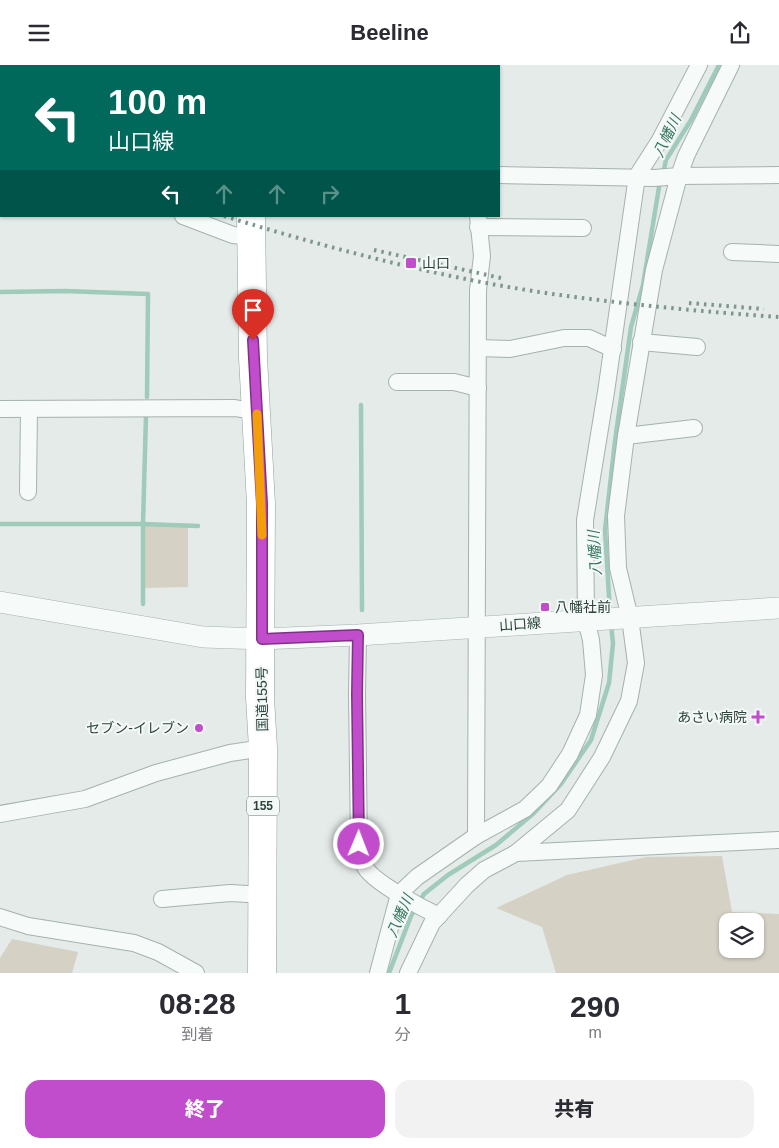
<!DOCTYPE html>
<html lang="ja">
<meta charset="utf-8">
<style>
:root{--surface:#fff;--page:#f2f2f3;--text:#2b2b33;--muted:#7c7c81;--accent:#c24dcc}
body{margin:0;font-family:Helvetica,"Noto Sans JP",sans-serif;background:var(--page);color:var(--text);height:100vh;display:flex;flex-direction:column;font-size:19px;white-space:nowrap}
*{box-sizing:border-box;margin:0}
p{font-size:16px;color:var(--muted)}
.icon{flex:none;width:28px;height:28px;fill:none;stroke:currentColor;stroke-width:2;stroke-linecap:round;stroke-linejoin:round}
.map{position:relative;height:908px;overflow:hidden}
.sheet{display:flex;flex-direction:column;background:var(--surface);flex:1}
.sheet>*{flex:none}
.guide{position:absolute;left:0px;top:0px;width:500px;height:152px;box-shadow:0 1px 4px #0004;background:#00695c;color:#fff;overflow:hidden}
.controls{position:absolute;left:719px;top:848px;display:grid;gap:10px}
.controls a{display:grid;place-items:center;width:45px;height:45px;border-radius:10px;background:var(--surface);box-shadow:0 1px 4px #0004;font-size:25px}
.pin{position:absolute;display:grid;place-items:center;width:42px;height:42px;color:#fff;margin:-51px -21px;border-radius:50% 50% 50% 0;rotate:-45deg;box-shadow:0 0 5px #0007}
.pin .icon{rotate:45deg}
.me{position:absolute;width:55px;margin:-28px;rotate:1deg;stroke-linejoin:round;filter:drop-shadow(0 0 4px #0008)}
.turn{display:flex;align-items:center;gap:18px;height:105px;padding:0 25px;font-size:22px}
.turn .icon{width:65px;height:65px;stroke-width:2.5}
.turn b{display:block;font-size:35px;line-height:42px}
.lanes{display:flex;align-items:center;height:48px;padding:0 25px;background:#0003;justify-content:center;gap:25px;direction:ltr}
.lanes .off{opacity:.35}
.eta{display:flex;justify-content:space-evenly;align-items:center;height:85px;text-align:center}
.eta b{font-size:30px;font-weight:800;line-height:35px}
.action{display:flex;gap:10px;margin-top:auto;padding:10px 25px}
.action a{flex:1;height:58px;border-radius:15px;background:var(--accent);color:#fff;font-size:20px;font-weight:800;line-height:58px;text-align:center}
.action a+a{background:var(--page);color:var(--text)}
header{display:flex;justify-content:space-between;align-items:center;height:65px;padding:0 25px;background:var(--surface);font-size:22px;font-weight:800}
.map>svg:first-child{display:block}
.green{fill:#d5d2c5;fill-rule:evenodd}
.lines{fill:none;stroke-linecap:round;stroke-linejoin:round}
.stream{stroke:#a0cab9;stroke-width:4.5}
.minor-casing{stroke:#a5b2ae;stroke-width:18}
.tertiary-casing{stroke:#a5b2ae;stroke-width:22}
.trunk-casing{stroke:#8ba29a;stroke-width:29}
.minor{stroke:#f6faf9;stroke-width:16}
.tertiary{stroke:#f6faf9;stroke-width:21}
.trunk{stroke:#fff;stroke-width:28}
.rail{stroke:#7d958e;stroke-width:4;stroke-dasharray:2.5 5;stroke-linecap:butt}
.route-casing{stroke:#7e3285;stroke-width:12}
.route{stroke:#c24dcc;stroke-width:9}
.slow{stroke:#f59e0b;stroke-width:9}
.poi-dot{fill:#c24dcc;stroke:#f4f8f7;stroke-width:2}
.labels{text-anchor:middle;stroke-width:4;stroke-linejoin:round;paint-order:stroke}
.shield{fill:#f4f8f7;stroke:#677a74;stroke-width:1}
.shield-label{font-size:12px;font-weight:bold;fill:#2b443c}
.poi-label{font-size:14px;fill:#2b443c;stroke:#f4f8f7;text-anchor:start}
.street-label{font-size:14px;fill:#2b443c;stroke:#f4f8f7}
.water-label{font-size:15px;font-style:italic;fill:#36775f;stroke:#f4f8f7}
</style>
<header><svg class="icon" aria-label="menu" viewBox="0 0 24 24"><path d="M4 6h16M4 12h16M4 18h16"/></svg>Beeline<svg class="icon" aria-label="share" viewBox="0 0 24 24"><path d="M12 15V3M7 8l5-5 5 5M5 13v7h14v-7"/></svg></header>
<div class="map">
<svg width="779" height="908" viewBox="0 0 779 908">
<rect width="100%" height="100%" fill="#e4ebe9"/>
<g class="green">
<path d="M 143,459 L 188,460 L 188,522 L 143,523 Z"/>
<path d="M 722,791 L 732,847 L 779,849 L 779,908 L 556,908 L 542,862 L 496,843 L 567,810 L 646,792 ZM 728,856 L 755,856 L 755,884 L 728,884 Z"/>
<path d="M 12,874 L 78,887 L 72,908 L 0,908 L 0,893 Z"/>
</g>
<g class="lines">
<g class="stream">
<path d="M 663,109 L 666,95 L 691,55 L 719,0"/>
<path d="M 0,227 L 65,226 L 148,229 L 147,332"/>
<path d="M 361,340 L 362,545"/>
<path d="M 0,459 L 143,459 L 198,461"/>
<path d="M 143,539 L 143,459 L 146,350"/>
<path d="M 610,548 L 605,465 L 615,376 L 631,262 L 643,220 L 660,116"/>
<path d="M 389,908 L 411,851 L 424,829 L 448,810 L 496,780 L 534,748 L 561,719 L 591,675 L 609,618 L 613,578 L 611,559"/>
</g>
<g class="minor-casing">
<g id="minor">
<path d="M 478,1 L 478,0"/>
<path d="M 0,105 L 1,105"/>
<path d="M 499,110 L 654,113 L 679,111 L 779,110"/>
<path d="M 183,151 L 233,170 L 251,172"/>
<path d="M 478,162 L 583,163"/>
<path d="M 732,187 L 779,189"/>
<path d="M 641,277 L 697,282"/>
<path d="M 478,283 L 510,284 L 564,273 L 589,273 L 613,284"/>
<path d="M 397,317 L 454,317 L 478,323"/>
<path d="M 0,344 L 235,343 L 257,347"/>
<path d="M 626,371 L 694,363"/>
<path d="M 28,427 L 29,344"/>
<path d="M 358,570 L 357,629 L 359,779 C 361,786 362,795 365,802 C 373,817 422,843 439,851"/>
<path d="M 0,749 L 85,734 L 156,708 L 230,688 L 263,683"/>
<path d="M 476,771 L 478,225 L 482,191 L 478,151"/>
<path d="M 516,788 L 779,775"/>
<path d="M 162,834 L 230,828 L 263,830"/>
<path d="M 0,852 L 28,861 L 134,878 L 158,887 L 196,908"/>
<path d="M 378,908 L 399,829 L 417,812 L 476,771 L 525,744 L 549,721 L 570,689 L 588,650 L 594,610 L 591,575 L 586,555 L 585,455 L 606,327 L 637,111 L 660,75 L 699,0"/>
<path d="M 408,908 L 432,858 L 467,820 L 484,805 L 516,788 L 568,745 L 602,692 L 629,636 L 636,598 L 630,553 L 618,503 L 616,451 L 626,371 L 654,205 L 679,111 L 686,91 L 731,0"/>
</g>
</g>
<g class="tertiary-casing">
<path id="tertiary" d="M 0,537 L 203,572 L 261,574 L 358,570 L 779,543"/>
</g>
<g class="trunk-casing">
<g id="trunk">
<path d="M 245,0 L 245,1"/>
<path d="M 251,151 L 253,293 L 261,439 L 260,633 L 263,683 L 262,908"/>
</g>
</g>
<use href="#minor" class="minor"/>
<use href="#tertiary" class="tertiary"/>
<use href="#trunk" class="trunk"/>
<g class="rail">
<path d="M 0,56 L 1,57"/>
<path d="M 0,64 L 1,65"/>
<path d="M 224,151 C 331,184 449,215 560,230 C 633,240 706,247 779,252"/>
<path d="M 374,185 L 501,213"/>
<path d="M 689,238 L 764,244"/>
</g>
</g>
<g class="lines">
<g class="route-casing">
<path id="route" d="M 253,275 L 262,439 L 262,574 L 358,570 L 357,629 L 359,779"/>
</g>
<use href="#route" class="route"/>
<path class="slow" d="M 257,349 L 262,470"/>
</g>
<g class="poi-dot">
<rect x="405" y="192" width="12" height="12" rx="2.5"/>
<rect x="540" y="537" width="10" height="10" rx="2.5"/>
<path d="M755.5 644.5h5v5h5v5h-5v5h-5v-5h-5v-5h5z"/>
<circle cx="199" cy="663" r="5"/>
</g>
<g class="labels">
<rect class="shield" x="247" y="731.5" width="32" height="19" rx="4"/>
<g class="shield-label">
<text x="263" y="745">155</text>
</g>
<g class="poi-label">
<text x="422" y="203">山口</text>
<text x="555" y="547">八幡社前</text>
<text x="747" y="657" text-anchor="end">あさい病院</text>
<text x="189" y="668" text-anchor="end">セブン-イレブン</text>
</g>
<g class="street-label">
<text transform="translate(520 559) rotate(-4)" y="5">山口線</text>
<text transform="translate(262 634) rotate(-91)" y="5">国道155号</text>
</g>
<g class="water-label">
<text transform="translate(667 71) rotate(-64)" y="5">八幡川</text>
<text transform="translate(595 488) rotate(-93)" y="5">八幡川</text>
<text transform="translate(400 851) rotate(-66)" y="5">八幡川</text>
</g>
</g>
</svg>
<div class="controls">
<a><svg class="icon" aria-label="layers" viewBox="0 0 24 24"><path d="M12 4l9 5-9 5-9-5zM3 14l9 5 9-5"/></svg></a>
</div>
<div class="pin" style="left:253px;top:275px;background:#d93025"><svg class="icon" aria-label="arrive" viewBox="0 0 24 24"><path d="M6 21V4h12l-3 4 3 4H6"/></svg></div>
<svg class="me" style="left:359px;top:779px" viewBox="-20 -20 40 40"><circle r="17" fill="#c24dcc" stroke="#fff" stroke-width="3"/><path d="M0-11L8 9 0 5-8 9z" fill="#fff"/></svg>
<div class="guide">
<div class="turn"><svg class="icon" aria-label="left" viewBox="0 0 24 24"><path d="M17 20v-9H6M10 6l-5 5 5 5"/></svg><div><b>100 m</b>山口線</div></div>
<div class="lanes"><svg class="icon" aria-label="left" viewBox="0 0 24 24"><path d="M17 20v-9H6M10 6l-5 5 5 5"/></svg><svg class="icon off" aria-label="ahead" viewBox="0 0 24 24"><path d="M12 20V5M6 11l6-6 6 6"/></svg><svg class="icon off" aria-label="ahead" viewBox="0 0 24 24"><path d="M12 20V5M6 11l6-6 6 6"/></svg><svg class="icon off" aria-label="right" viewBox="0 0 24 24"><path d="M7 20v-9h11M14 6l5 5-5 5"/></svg></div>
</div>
</div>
<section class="sheet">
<div class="eta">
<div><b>08:28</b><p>到着</p></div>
<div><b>1</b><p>分</p></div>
<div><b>290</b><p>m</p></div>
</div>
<div class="action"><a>終了</a><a>共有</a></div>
</section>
